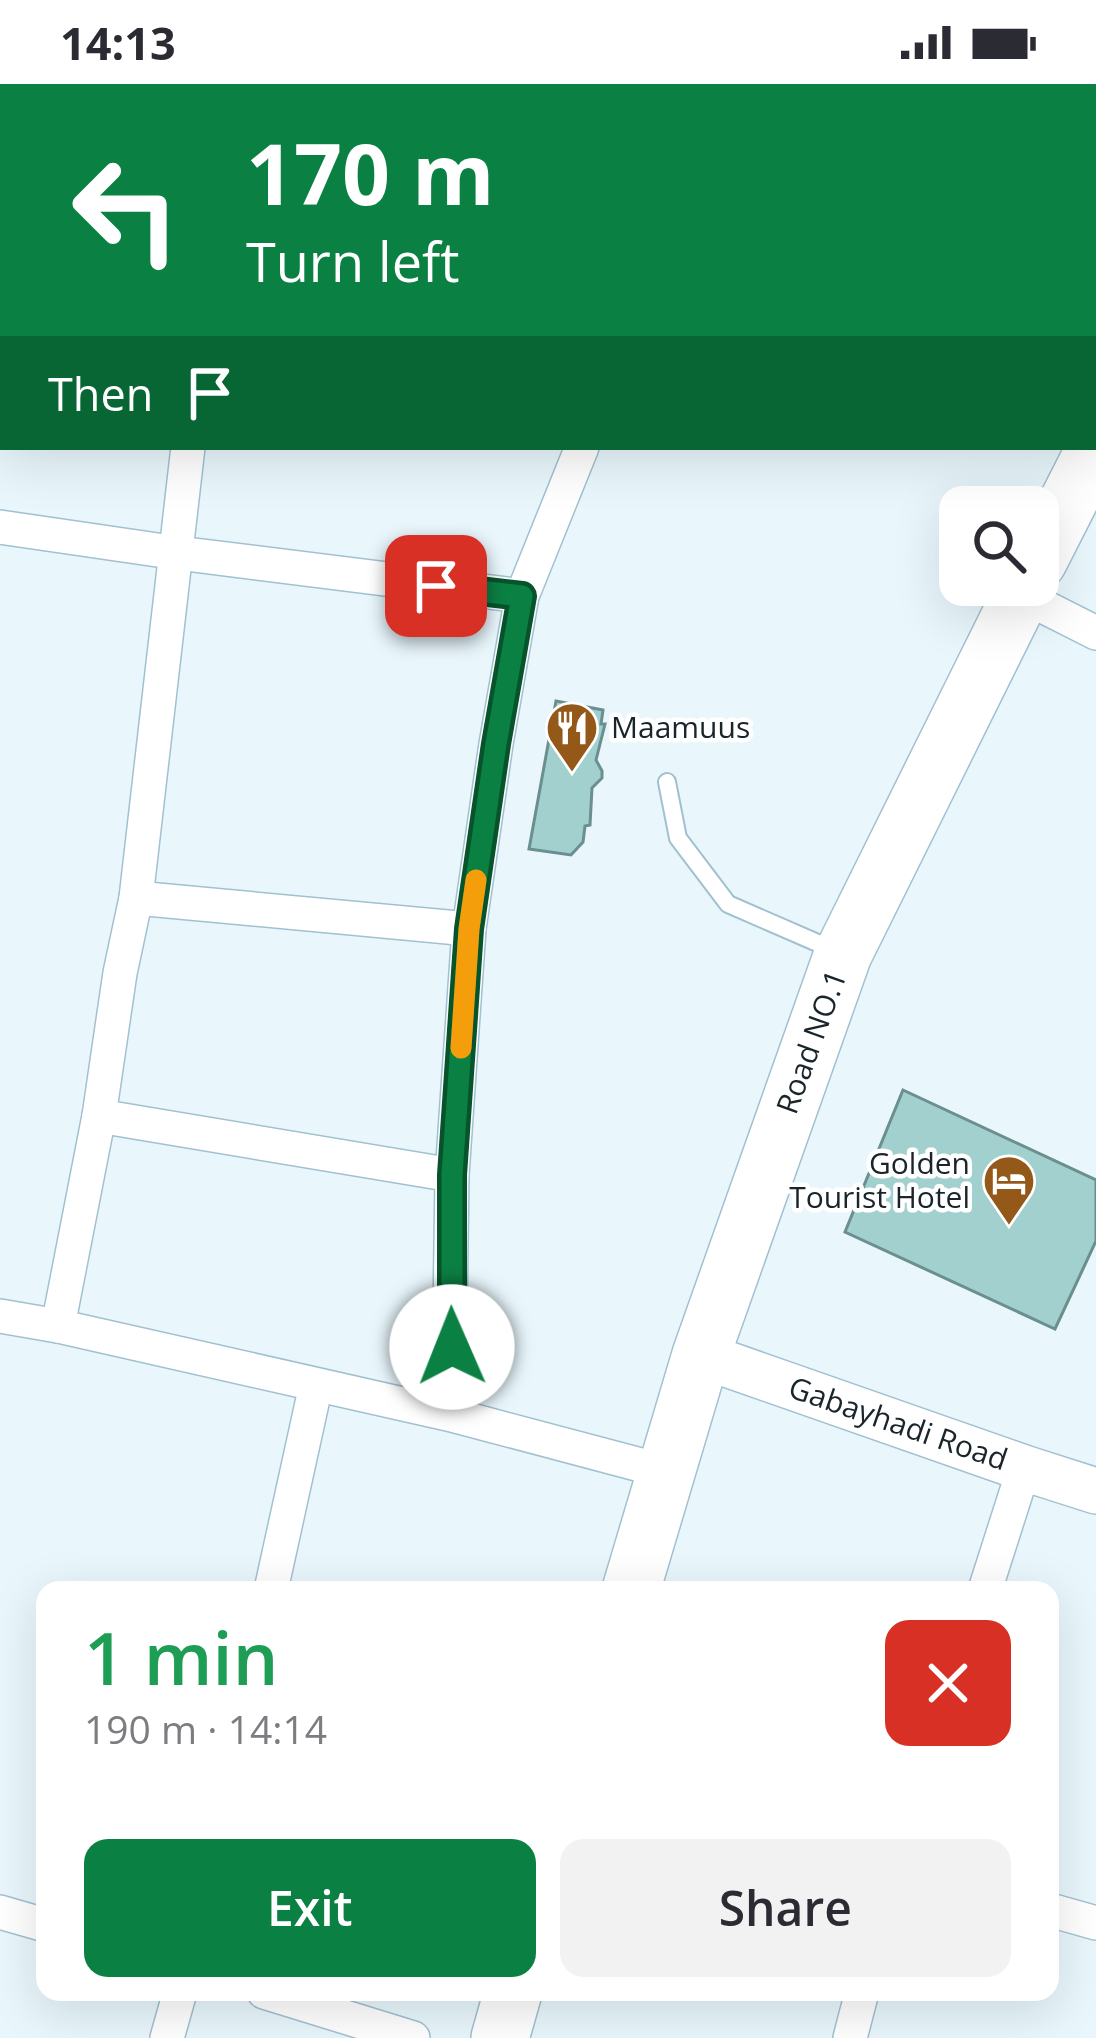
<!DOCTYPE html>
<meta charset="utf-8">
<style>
:root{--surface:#fff;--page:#f2f2f3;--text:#2b2b33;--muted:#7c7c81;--accent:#0b8043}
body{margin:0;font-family:"Open Sans",sans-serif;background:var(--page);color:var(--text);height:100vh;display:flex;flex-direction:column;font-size:45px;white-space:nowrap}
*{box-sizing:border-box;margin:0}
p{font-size:39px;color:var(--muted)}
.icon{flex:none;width:66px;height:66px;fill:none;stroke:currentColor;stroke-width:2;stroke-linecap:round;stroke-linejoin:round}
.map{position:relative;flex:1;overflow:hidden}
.details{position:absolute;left:36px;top:1497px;width:1023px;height:420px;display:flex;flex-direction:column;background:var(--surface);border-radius:24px;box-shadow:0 12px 48px #0002}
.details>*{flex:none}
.banner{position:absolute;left:0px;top:0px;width:1098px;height:366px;box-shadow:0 12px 48px #0002;background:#0b8043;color:#fff;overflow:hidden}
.fabs{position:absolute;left:939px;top:402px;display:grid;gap:24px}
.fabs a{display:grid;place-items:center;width:120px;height:120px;border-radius:24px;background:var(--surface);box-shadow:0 12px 48px #0002;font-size:60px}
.pin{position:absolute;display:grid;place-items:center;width:102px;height:102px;color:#fff;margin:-51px;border-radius:24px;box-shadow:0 6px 18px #0006}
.me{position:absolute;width:132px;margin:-66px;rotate:359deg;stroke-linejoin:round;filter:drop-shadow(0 0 9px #0008)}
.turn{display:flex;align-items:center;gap:42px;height:252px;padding:0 48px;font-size:54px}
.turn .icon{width:156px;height:156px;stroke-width:2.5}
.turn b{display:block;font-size:84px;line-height:102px}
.then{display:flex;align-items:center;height:114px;padding:0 48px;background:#0003;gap:24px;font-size:45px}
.round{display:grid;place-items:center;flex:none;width:126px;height:126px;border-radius:24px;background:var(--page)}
.overview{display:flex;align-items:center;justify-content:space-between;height:204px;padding:0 48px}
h1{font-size:72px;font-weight:600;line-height:90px;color:#1e9e55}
.button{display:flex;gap:24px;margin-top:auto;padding:24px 48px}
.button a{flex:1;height:138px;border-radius:24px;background:var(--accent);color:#fff;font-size:48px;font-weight:600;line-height:138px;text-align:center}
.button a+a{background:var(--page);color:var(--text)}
.status{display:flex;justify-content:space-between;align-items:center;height:84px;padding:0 60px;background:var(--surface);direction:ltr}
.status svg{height:33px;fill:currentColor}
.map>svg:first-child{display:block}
.building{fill:#a2d0ce;stroke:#6b8f8e;stroke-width:3}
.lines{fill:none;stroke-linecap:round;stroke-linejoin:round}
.lane-casing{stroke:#a1c1d0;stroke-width:20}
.street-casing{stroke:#a1c1d0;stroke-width:36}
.secondary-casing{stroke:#a1c1d0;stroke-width:48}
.highway-casing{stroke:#a1c1d0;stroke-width:60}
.lane{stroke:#fff;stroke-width:16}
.street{stroke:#fff;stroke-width:33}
.secondary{stroke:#fff;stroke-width:45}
.highway{stroke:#fff;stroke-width:57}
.route-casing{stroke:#07532c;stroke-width:30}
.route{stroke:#0b8043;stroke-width:21}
.slow{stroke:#f59e0b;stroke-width:21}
.labels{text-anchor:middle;stroke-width:9;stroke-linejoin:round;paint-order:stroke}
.poi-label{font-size:30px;fill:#19252b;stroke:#fff;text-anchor:start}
.street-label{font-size:30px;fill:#19252b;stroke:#fff}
</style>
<div class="status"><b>14:13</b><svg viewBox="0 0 49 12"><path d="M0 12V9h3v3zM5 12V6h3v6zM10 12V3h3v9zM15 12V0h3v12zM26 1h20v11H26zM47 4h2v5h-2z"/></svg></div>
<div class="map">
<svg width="1096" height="1954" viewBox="0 0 1096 1954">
<rect width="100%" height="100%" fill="#e9f7fd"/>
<g class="building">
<path d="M 556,617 L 603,626 L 601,640 L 605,640 L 596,676 L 602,687 L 602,694 L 592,704 L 590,741 L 585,742 L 583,758 L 571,771 L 529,765 Z"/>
<path d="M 903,1006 L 1096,1096 L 1096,1157 L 1055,1245 L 845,1148 Z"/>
</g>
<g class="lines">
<g class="lane-casing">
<path id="lane" d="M 667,698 L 678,754 L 728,820 L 836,867"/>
</g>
<g class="street-casing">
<g id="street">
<path d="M 886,0 L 892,3"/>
<path d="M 236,3 L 236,0"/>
<path d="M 770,3 L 771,0"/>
<path d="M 0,75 L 3,76"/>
<path d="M 1095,111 L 1096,112"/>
<path d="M 0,254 L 3,254"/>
<path d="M 188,363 L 136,814 L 120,889 L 99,1032 L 452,1091"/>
<path d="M 0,443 L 178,469 L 522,512"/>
<path d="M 1021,511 L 1096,549"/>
<path d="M 136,814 L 469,845"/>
<path d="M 0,1232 L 58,1242 L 456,1332 L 667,1388"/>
<path d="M 58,1242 L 99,1032"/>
<path d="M 456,1332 L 450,1229 L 452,1091 L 469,845 L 496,660 L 522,512 L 582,363"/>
<path d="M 271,1506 L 316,1301"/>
<path d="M 985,1506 L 1024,1384"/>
<path d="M 1050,1826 L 1096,1839"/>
<path d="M 0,1828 L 45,1841"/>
<path d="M 264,1908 L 413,1954"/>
<path d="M 167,1954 L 180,1908"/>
<path d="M 850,1954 L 862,1908"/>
</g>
</g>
<g class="secondary-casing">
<path id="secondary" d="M 701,1271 L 1024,1384 L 1096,1407"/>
</g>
<g class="highway-casing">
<g id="highway">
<path d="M 1038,477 L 1096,363"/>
<path d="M 631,1506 L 701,1271 L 843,870 L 1026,501"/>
<path d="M 500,1954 L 513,1908"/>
</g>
</g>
<use href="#lane" class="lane"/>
<use href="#street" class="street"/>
<use href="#secondary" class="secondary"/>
<use href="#highway" class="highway"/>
</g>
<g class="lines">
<g class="route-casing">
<path id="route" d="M 436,502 L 522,512 L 496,660 L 469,845 L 452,1091 L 452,1263"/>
</g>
<use href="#route" class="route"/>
<path class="slow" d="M 461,964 L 469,845 L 476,796"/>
</g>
<defs>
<g id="restaurant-pin" transform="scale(2.7)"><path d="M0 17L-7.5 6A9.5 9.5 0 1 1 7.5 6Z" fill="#945819" stroke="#fff"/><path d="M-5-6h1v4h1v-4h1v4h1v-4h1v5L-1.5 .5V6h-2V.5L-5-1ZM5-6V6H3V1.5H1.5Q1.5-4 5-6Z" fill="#fff"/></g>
<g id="hotel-pin" transform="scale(2.7)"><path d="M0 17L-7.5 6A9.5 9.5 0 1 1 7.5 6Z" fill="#945819" stroke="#fff"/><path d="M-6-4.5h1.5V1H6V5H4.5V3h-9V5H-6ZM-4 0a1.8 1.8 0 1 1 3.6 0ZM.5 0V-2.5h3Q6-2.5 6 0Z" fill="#fff"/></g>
</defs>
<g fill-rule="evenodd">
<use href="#restaurant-pin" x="572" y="644"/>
<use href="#hotel-pin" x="1009" y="1097"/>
</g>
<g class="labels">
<g class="poi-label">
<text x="611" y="654">Maamuus</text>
<text x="970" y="1090" text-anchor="end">Golden<tspan x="970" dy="34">Tourist Hotel</tspan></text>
</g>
<g class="street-label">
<text transform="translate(812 958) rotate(-70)" y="10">Road NO.1</text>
<text transform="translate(898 1340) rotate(19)" y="10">Gabayhadi Road</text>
</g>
</g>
</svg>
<div class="fabs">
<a><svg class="icon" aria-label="search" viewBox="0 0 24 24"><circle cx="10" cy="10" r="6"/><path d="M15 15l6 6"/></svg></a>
</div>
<div class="pin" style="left:436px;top:502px;background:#d93025"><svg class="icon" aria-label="arrive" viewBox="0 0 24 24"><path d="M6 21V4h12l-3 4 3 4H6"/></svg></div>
<svg class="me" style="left:452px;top:1263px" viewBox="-20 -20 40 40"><circle r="19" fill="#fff"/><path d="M0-13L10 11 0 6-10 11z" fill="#0b8043"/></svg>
<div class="banner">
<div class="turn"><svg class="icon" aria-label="left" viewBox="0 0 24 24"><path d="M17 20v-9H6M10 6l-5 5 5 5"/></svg><div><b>170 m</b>Turn left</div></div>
<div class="then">Then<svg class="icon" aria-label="arrive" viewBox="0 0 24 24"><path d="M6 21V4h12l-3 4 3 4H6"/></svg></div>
</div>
<section class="details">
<div class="overview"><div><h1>1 min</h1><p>190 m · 14:14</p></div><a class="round" style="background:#d93025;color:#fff"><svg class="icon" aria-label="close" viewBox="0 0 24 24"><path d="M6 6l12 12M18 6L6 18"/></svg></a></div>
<div class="button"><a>Exit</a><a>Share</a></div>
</section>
</div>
